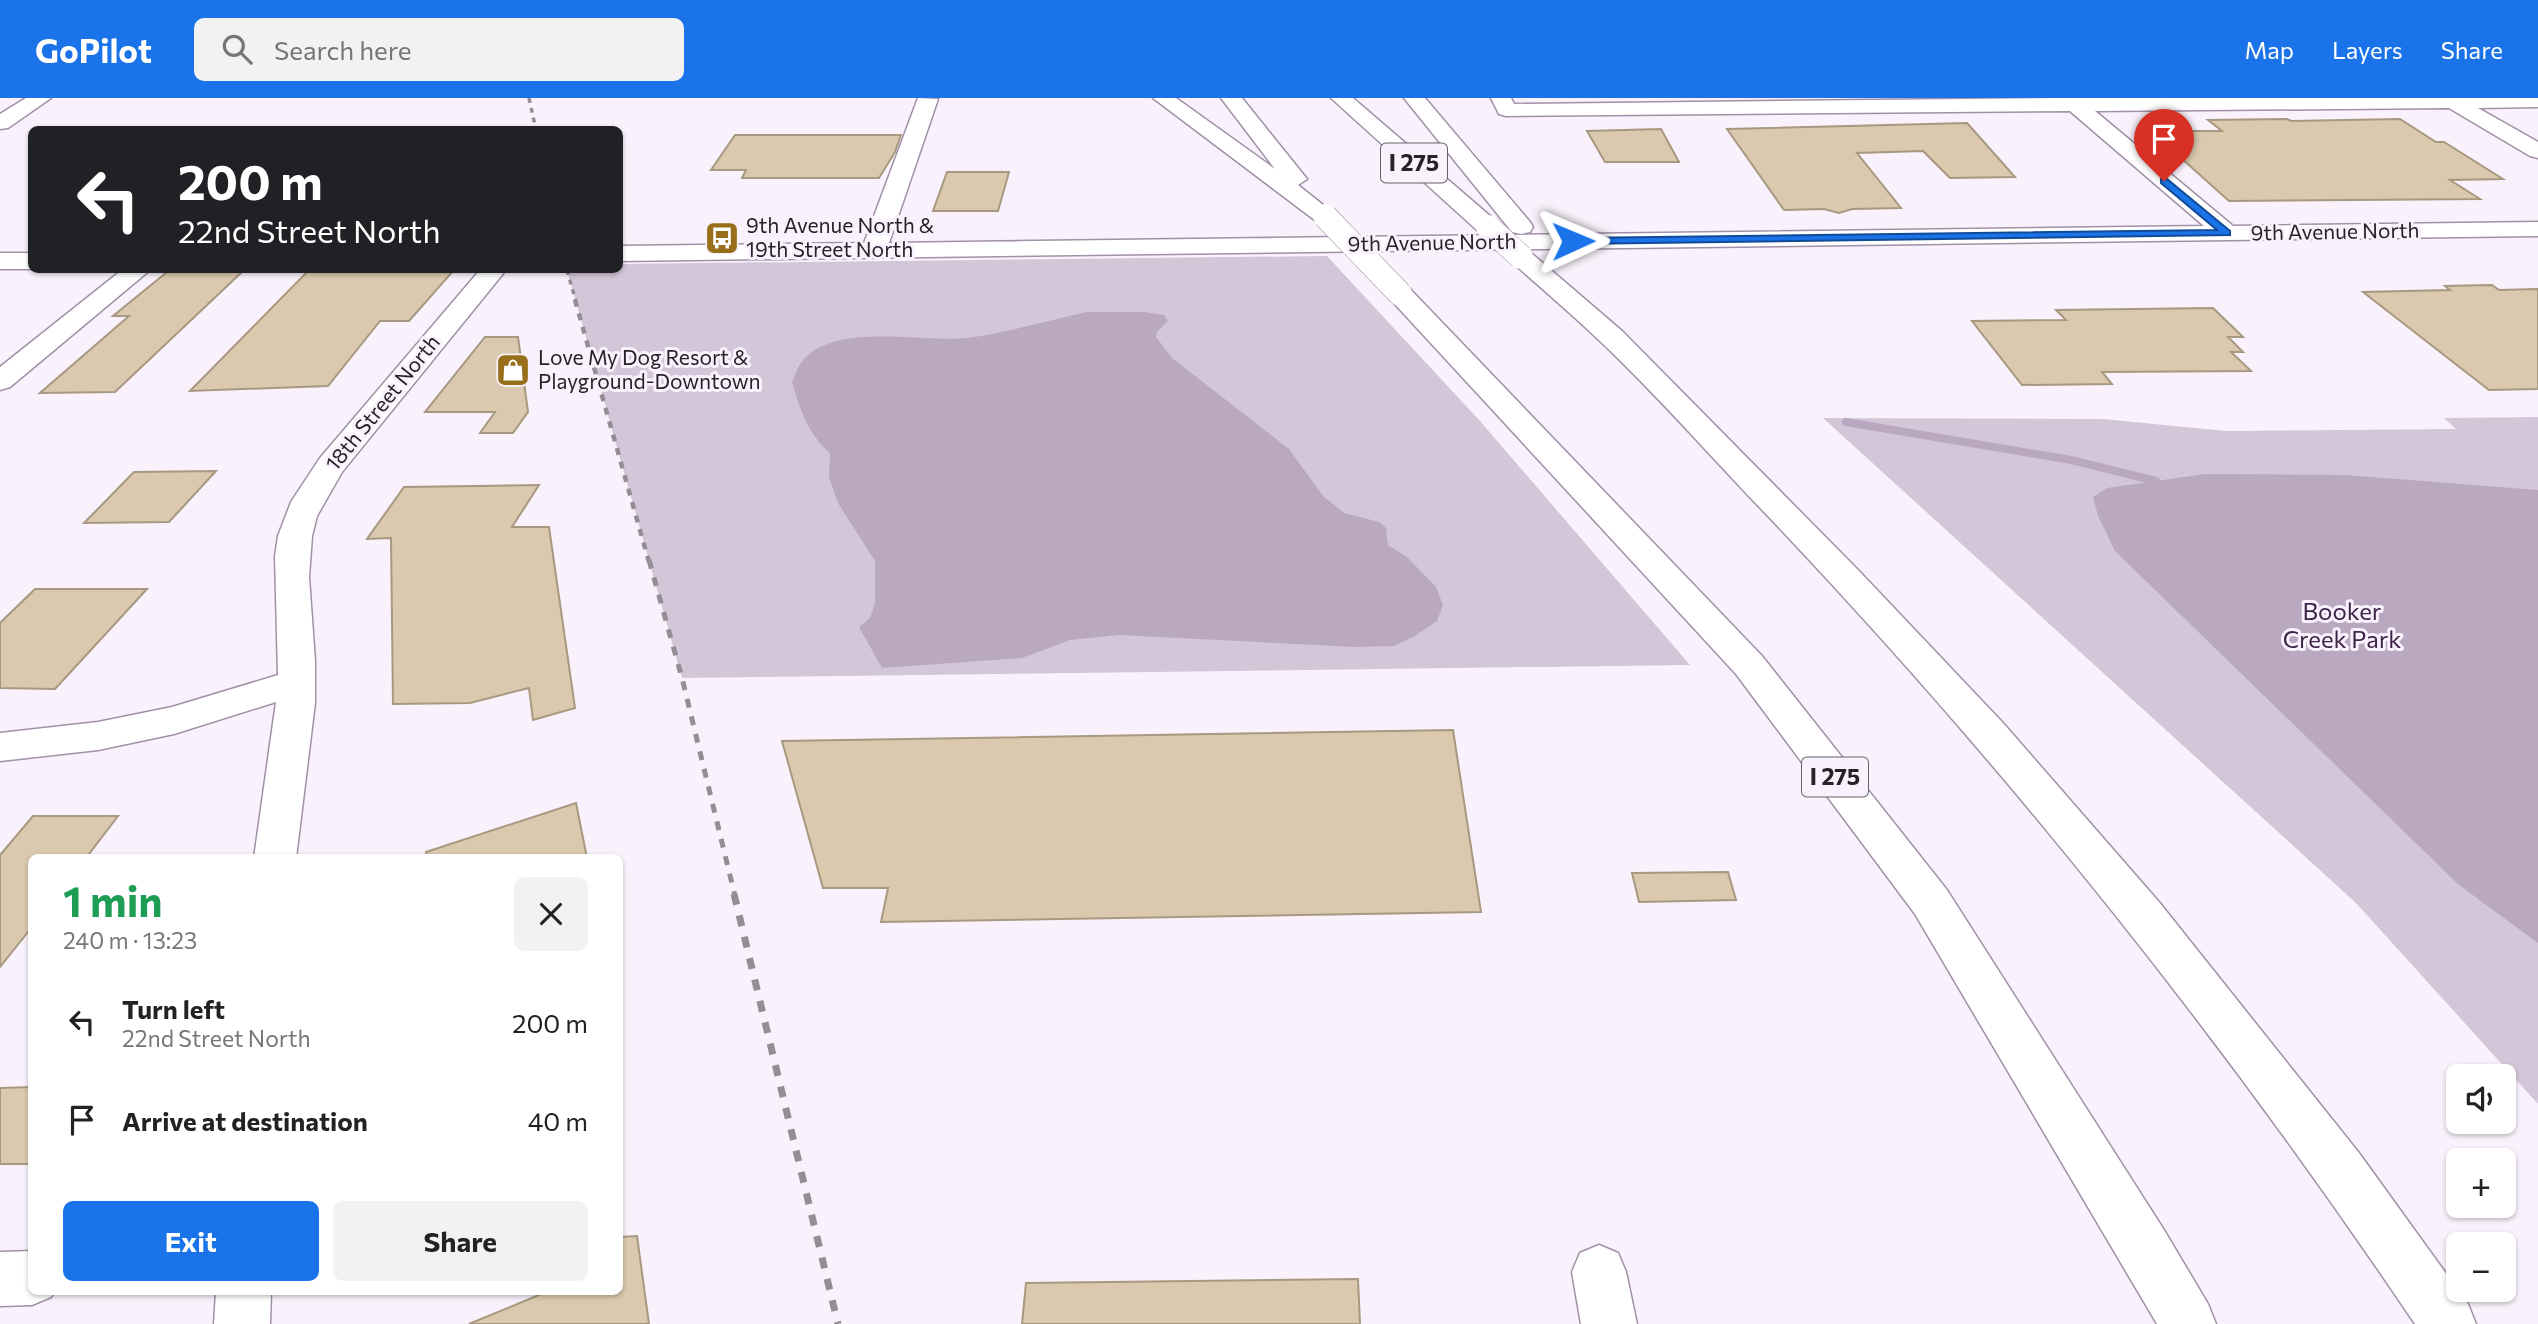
<!DOCTYPE html>
<meta charset="utf-8">
<style>
:root{--surface:#fff;--page:#f2f2f2;--text:#222;--muted:#767676;--accent:#1a73e8}
body{margin:0;font-family:Commissioner,sans-serif;background:var(--page);color:var(--text);height:100vh;display:flex;flex-direction:column;font-size:26px;white-space:nowrap}
*{box-sizing:border-box;margin:0}
p{font-size:23px;color:var(--muted)}
.icon{flex:none;width:38px;height:38px;fill:none;stroke:currentColor;stroke-width:2;stroke-linecap:round;stroke-linejoin:round}
.map{position:relative;flex:1;overflow:hidden}
.panel{position:absolute;left:28px;top:756px;width:595px;height:441px;display:flex;flex-direction:column;background:var(--surface);border-radius:10px;box-shadow:0 2px 5px #0004}
.panel>*{flex:none}
.guide{position:absolute;left:28px;top:28px;width:595px;height:147px;border-radius:10px;box-shadow:0 2px 5px #0004;background:#202124;color:#fff;overflow:hidden}
.buttons{position:absolute;left:2446px;top:966px;display:grid;gap:14px}
.buttons a{display:grid;place-items:center;width:70px;height:70px;border-radius:10px;background:var(--surface);box-shadow:0 2px 5px #0004;font-size:35px}
.pin{position:absolute;display:grid;place-items:center;width:60px;height:60px;color:#fff;margin:-72px -30px;border-radius:50% 50% 50% 0;rotate:-45deg;box-shadow:0 0 7px #0007}
.pin .icon{rotate:45deg}
.me{position:absolute;width:77px;margin:-38px;rotate:89deg;stroke-linejoin:round;filter:drop-shadow(0 0 5px #0008)}
.turn{display:flex;align-items:center;gap:24px;height:147px;padding:0 35px;font-size:32px}
.turn .icon{width:91px;height:91px;stroke-width:2.5}
.turn b{display:block;font-size:49px;line-height:60px}
.round{display:grid;place-items:center;flex:none;width:74px;height:74px;border-radius:10px;background:var(--page)}
.head{display:flex;align-items:center;justify-content:space-between;height:119px;padding:0 35px}
h1{font-size:42px;font-weight:700;line-height:52px;color:#1e9e55}
.button{display:flex;gap:14px;margin-top:auto;padding:14px 35px}
.button a{flex:1;height:80px;border-radius:10px;background:var(--accent);color:#fff;font-size:28px;font-weight:700;line-height:80px;text-align:center}
.button a+a{background:var(--page);color:var(--text)}
ul{padding:0;list-style:none}
li{display:flex;align-items:center;gap:21px;height:98px;padding:0 35px}
li div{flex:1}
li b{display:block;font-size:26px}
li em{font-style:normal}
header{display:flex;align-items:center;gap:42px;box-sizing:border-box;height:98px;padding:0 35px;background:var(--accent);color:#fff}
header strong{font-size:33px}
nav{display:flex;gap:38px;margin-inline-start:auto;font-size:24px}
.search{width:490px;height:63px;background:var(--page);display:flex;align-items:center;gap:18px;box-sizing:border-box;padding:0 24px;border-radius:10px;color:var(--muted);font-size:26px}
.map>svg:first-child{display:block}
.green{fill:#d4c6d9}
.forest{fill:#baa8c1}
.lines{fill:none;stroke-linecap:round;stroke-linejoin:round}
.stream{stroke:#baa8c1;stroke-width:8}
.building{fill:#dac9ae;stroke:#a7987f;stroke-width:2}
.minor-casing{stroke:#a190a7;stroke-width:3}
.highway-casing{stroke:#a190a7;stroke-width:3}
.minor{fill:#fff;fill-rule:evenodd}
.highway{fill:#fff;fill-rule:evenodd}
.rail-far3{stroke:#948d96;stroke-width:3.5;stroke-dasharray:5 5;stroke-linecap:butt}
.rail-far2{stroke:#948d96;stroke-width:4.5;stroke-dasharray:7 7;stroke-linecap:butt}
.rail-far1{stroke:#948d96;stroke-width:5;stroke-dasharray:9 9;stroke-linecap:butt}
.rail{stroke:#948d96;stroke-width:7;stroke-dasharray:11 11;stroke-linecap:butt}
.highway-bridge-casing{stroke:#a190a7;stroke-width:25;stroke-linecap:butt}
.highway-bridge{stroke:#fff;stroke-width:24}
.route{fill:#1a73e8;stroke:#114b97;stroke-width:2}
.labels{text-anchor:middle;stroke-width:6;stroke-linejoin:round;paint-order:stroke}
.far-poi-label{font-size:21px;fill:#28212a;stroke:#f9f2fc;text-anchor:start}
.far-street-label{font-size:21px;fill:#28212a;stroke:#f9f2fc}
.shield{fill:#f9f2fc;stroke:#676069;stroke-width:2}
.shield-label{font-size:23px;font-weight:bold;fill:#28212a}
.park-label{font-size:24px;fill:#3f2448;stroke:#f9f2fc}
</style>
<header>
<strong>GoPilot</strong>
<div class="search"><svg class="icon" aria-label="search" viewBox="0 0 24 24"><circle cx="10" cy="10" r="6"/><path d="M15 15l6 6"/></svg>Search here</div>
<nav><a>Map</a><a>Layers</a><a>Share</a></nav>
</header>
<div class="map">
<svg width="2538" height="1226" viewBox="0 0 2538 1226">
<rect width="100%" height="100%" fill="#f9f2fc"/>
<g class="green">
<path d="M 1327,158 L 1480,323 L 1690,567 L 682,580 L 567,172 L 620,172 L 620,166 Z"/>
<path d="M 2538,319 L 2538,1006 L 2356,805 L 1823,320 L 2103,321 L 2226,333 L 2456,331 L 2444,320 Z"/>
</g>
<g class="forest">
<path d="M 1087,214 L 1144,214 L 1164,217 L 1168,223 L 1157,234 L 1156,239 L 1172,260 L 1289,351 L 1323,398 L 1344,415 L 1379,424 L 1386,430 L 1388,447 L 1408,460 L 1436,489 L 1443,507 L 1437,523 L 1415,538 L 1394,548 L 1356,549 L 1119,537 L 1070,542 L 1022,560 L 882,570 L 859,529 L 870,520 L 875,505 L 875,463 L 838,405 L 829,379 L 830,355 C 808,336 800,312 792,284 C 795,278 797,270 801,265 C 832,223 920,245 966,240 C 1006,235 1046,223 1087,214 Z"/>
<path d="M 2205,376 L 2346,377 L 2538,392 L 2538,845 L 2459,787 L 2115,453 L 2098,418 L 2093,399 L 2107,390 Z"/>
</g>
<g class="lines">
<path class="stream" d="M 1846,324 L 2071,362 L 2156,383"/>
</g>
<g class="building">
<path d="M 2287,21 L 2291,23 L 2400,21 L 2436,44 L 2444,44 L 2503,81 L 2450,82 L 2480,101 L 2229,103 L 2151,33 L 2222,33 L 2208,22 Z"/>
<path d="M 1967,25 L 2015,79 L 1950,80 L 1923,53 L 1857,55 L 1901,110 L 1852,111 L 1839,115 L 1824,111 L 1784,112 L 1727,31 Z"/>
<path d="M 1661,31 L 1679,64 L 1605,64 L 1587,33 Z"/>
<path d="M 735,37 L 901,37 L 895,54 L 879,80 L 742,80 L 746,72 L 711,72 Z"/>
<path d="M 947,74 L 1009,74 L 998,113 L 933,113 Z"/>
<path d="M 309,172 L 454,172 L 409,223 L 380,223 L 328,288 L 190,293 Z"/>
<path d="M 243,173 L 115,294 L 40,295 L 129,218 L 113,218 L 167,174 Z"/>
<path d="M 2492,187 L 2499,192 L 2538,191 L 2538,291 L 2489,292 L 2363,194 L 2450,192 L 2445,188 Z"/>
<path d="M 2213,210 L 2243,239 L 2228,239 L 2243,254 L 2231,254 L 2251,273 L 2102,274 L 2112,286 L 2022,287 L 1972,223 L 2066,222 L 2056,212 Z"/>
<path d="M 485,239 L 518,239 L 528,314 L 513,335 L 480,335 L 495,314 L 425,314 Z"/>
<path d="M 216,373 L 169,424 L 84,425 L 134,374 Z"/>
<path d="M 539,387 L 512,429 L 549,429 L 575,610 L 533,622 L 529,590 L 470,605 L 393,606 L 391,440 L 367,441 L 404,389 Z"/>
<path d="M 35,491 L 147,491 L 55,591 L 0,590 L 0,525 Z"/>
<path d="M 1453,632 L 1481,814 L 881,824 L 888,790 L 823,790 L 782,643 Z"/>
<path d="M 576,705 L 587,760 L 427,760 L 426,754 Z"/>
<path d="M 33,718 L 118,718 L 86,760 L 32,760 L 32,829 L 0,869 L 0,757 Z"/>
<path d="M 1728,774 L 1736,802 L 1639,804 L 1632,775 Z"/>
<path d="M 32,989 L 32,1066 L 0,1066 L 0,990 Z"/>
<path d="M 637,1138 L 649,1226 L 469,1226 L 546,1194 L 620,1194 L 620,1139 Z"/>
<path d="M 1358,1181 L 1360,1226 L 1022,1226 L 1026,1185 Z"/>
</g>
<g class="lines">
<g class="minor-casing">
<g id="minor">
<path d="M 26,0 L 51,0 L 8,30 L 0,31 L 0,16 Z"/>
<path d="M 918,0 L 938,1 L 889,145 L 2204,128 L 2070,13 L 1506,18 L 1499,16 L 1491,0 L 1511,0 L 1514,6 L 2057,0 L 2538,0 L 2538,9 L 2478,10 L 2538,44 L 2538,60 L 2530,58 L 2449,10 L 2095,13 L 2233,128 L 2538,124 L 2538,138 L 620,163 L 620,148 L 864,145 Z"/>
<rect x="0" y="155" width="32" height="16"/>
<path d="M 122,172 L 150,172 L 10,289 L 0,292 L 0,269 Z"/>
<path d="M 480,172 L 506,172 L 342,374 L 317,418 L 312,438 L 309,479 L 315,563 L 315,605 L 296,760 L 254,760 L 276,604 L 174,636 L 98,652 L 0,663 L 0,635 L 98,624 L 172,609 L 278,577 L 275,458 L 278,438 L 291,404 L 320,360 Z"/>
<path d="M 1599,1147 L 1618,1155 L 1626,1174 L 1637,1226 L 1581,1226 L 1572,1174 L 1580,1155 Z"/>
<path d="M 32,1153 L 32,1194 L 54,1194 L 51,1199 L 32,1207 L 0,1208 L 0,1154 Z"/>
<path d="M 216,1194 L 271,1194 L 270,1226 L 214,1226 Z"/>
</g>
</g>
<g class="highway-casing">
<g id="highway">
<path d="M 1153,0 L 1176,0 L 1275,71 L 1221,0 L 1242,0 L 1307,81 L 1298,87 L 1337,118 L 1334,123 L 1325,125 L 1316,123 Z"/>
<path d="M 1331,0 L 1353,0 L 1497,124 L 1500,129 L 1497,134 L 1488,136 L 1479,134 Z"/>
<path d="M 1404,0 L 1425,0 L 1530,124 L 1533,129 L 1530,134 L 1521,136 L 1512,134 Z"/>
<path d="M 1521,151 L 1530,154 L 1622,233 L 1860,474 L 2003,625 L 2159,804 L 2359,1055 L 2468,1206 L 2476,1226 L 2415,1226 C 2221,938 2005,667 1766,416 C 1711,359 1658,298 1601,244 C 1572,216 1542,191 1512,164 L 1508,159 L 1512,154 Z"/>
<path d="M 1400,188 L 1409,190 L 1762,558 L 1947,792 L 2164,1132 L 2208,1206 L 2216,1226 L 2157,1226 L 1915,816 L 1736,576 L 1391,202 L 1387,196 L 1391,190 Z"/>
</g>
</g>
<use href="#minor" class="minor"/>
<use href="#highway" class="highway"/>
<g class="rail-far3">
<path d="M 529,0 L 536,32"/>
<path d="M 567,172 L 576,204"/>
</g>
<path class="rail-far2" d="M 575,202 L 649,464"/>
<path class="rail-far1" d="M 649,462 L 682,580 L 735,798"/>
<path class="rail" d="M 734,796 L 838,1226"/>
<g class="highway-bridge-casing">
<g id="highway-bridge">
<path d="M 1325,118 L 1400,196"/>
<path d="M 1488,129 L 1521,159"/>
</g>
</g>
<use href="#highway-bridge" class="highway-bridge"/>
</g>
<path class="route" d="M 2161,81 L 2167,81 L 2230,133 L 2230,137 L 1573,146 L 1567,143 L 1573,140 L 2217,132 L 2161,85 Z"/>
<defs>
<g id="bus-square" transform="scale(1.75)"><rect x="-9" y="-9" width="18" height="18" rx="4" fill="#976e19" stroke="#f9f2fc"/><path d="M-5-6H5V4H4V6H2V4H-2V6H-4V4H-5ZM-3.5-4V0h7V-4ZM-3.5 1.2v1.5H-2V1.2ZM2 1.2v1.5H3.5V1.2Z" fill="#fff"/></g>
<g id="shop-square" transform="scale(1.75)"><rect x="-9" y="-9" width="18" height="18" rx="4" fill="#976e19" stroke="#f9f2fc"/><path d="M-5-2.5h2.3a2.7 3.5 0 0 1 5.4 0H5L5.5 6h-11ZM-1.5-2.5h3a1.5 2.3 0 0 0-3 0Z" fill="#fff"/></g>
</defs>
<g fill-rule="evenodd">
<use href="#bus-square" x="722" y="140"/>
<use href="#shop-square" x="513" y="272"/>
</g>
<g class="labels">
<g class="far-poi-label">
<text x="746" y="135">9th Avenue North &amp;<tspan x="746" dy="24">19th Street North</tspan></text>
<text x="538" y="267">Love My Dog Resort &amp;<tspan x="538" dy="24">Playground-Downtown</tspan></text>
</g>
<g class="far-street-label">
<text transform="translate(2335 134) rotate(-1)" y="7">9th Avenue North</text>
<text transform="translate(1432 145) rotate(-1)" y="7">9th Avenue North</text>
<text transform="translate(383 305) rotate(-51)" y="7">18th Street North</text>
</g>
<g class="shield">
<rect x="1381" y="45.5" width="66" height="39" rx="5"/>
<rect x="1802" y="659.5" width="66" height="39" rx="5"/>
</g>
<g class="shield-label">
<text x="1414" y="73">I 275</text>
<text x="1835" y="687">I 275</text>
</g>
<g class="park-label">
<text x="2342" y="522">Booker<tspan x="2342" dy="28">Creek Park</tspan></text>
</g>
</g>
</svg>
<div class="buttons">
<a><svg class="icon" aria-label="sound" viewBox="0 0 24 24"><path d="M4 9h4l5-4v14l-5-4H4zM17 9q2 3 0 6"/></svg></a>
<a>+</a>
<a>−</a>
</div>
<div class="pin" style="left:2164px;top:83px;background:#d93025"><svg class="icon" aria-label="arrive" viewBox="0 0 24 24"><path d="M6 21V4h12l-3 4 3 4H6"/></svg></div>
<svg class="me" style="left:1573px;top:143px" viewBox="-20 -20 40 40"><path d="M0-17L14 15 0 8-14 15z" fill="#1a73e8" stroke="#fff" stroke-width="4"/></svg>
<div class="guide">
<div class="turn"><svg class="icon" aria-label="left" viewBox="0 0 24 24"><path d="M17 20v-9H6M10 6l-5 5 5 5"/></svg><div><b>200 m</b>22nd Street North</div></div>
</div>
<section class="panel">
<div class="head"><div><h1>1 min</h1><p>240 m · 13:23</p></div><a class="round"><svg class="icon" aria-label="close" viewBox="0 0 24 24"><path d="M6 6l12 12M18 6L6 18"/></svg></a></div>
<ul>
<li><svg class="icon" aria-label="left" viewBox="0 0 24 24"><path d="M17 20v-9H6M10 6l-5 5 5 5"/></svg><div><b>Turn left</b><p>22nd Street North</p></div><em>200 m</em></li>
<li><svg class="icon" aria-label="arrive" viewBox="0 0 24 24"><path d="M6 21V4h12l-3 4 3 4H6"/></svg><div><b>Arrive at destination</b></div><em>40 m</em></li>
</ul>
<div class="button"><a>Exit</a><a>Share</a></div>
</section>
</div>
